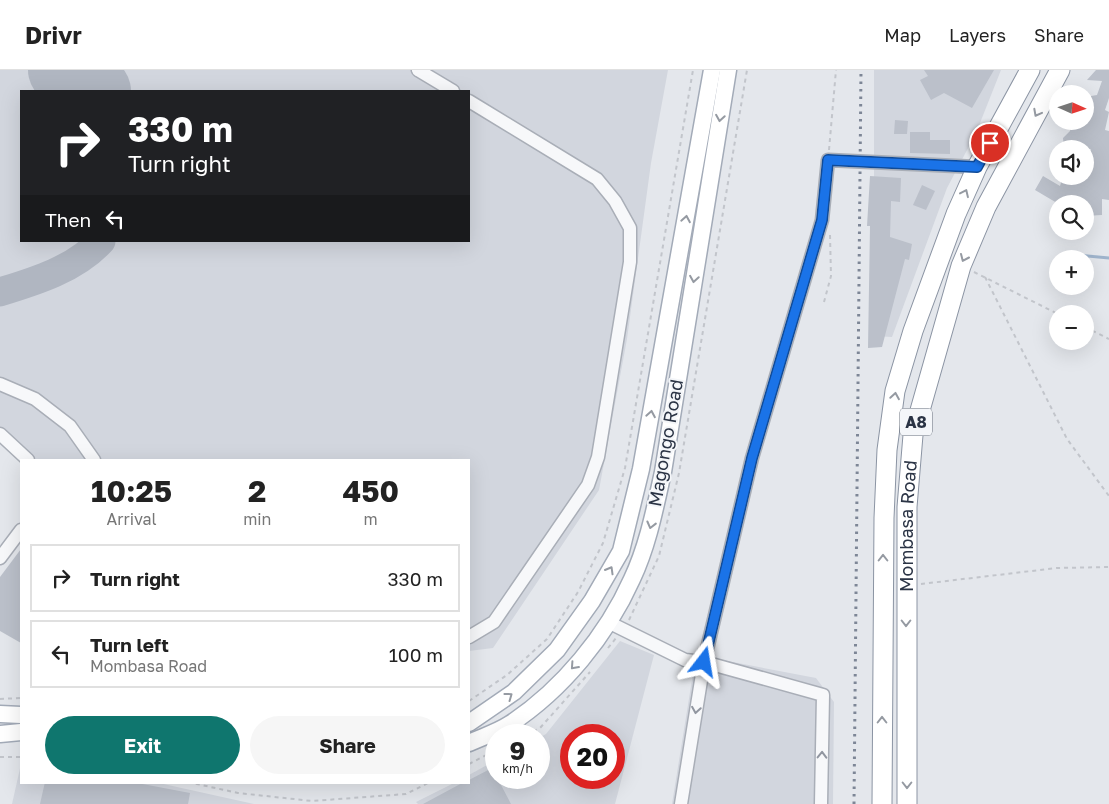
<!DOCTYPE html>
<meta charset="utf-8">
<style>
:root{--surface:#fff;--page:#f6f6f6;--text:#222;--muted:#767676;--line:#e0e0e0;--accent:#0f766e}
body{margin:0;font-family:"Golos Text",sans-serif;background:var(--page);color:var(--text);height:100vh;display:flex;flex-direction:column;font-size:19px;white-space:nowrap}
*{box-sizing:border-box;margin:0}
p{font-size:16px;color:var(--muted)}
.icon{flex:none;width:28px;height:28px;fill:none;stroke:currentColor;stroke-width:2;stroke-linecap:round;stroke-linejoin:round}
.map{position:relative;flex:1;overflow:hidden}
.sheet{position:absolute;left:20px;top:389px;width:450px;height:325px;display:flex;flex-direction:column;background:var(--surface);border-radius:0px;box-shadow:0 5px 20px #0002}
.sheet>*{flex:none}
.guide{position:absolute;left:20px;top:20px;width:450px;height:152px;border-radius:0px;box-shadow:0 5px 20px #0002;background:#202124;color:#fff;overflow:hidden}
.needle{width:32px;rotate:93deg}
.tools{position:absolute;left:1049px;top:15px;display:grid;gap:10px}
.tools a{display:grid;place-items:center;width:45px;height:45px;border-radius:50%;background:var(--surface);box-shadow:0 5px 20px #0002;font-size:25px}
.speed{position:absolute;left:485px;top:654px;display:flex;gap:10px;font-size:25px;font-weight:700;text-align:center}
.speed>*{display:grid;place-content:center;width:65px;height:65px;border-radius:50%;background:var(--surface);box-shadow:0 5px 20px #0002;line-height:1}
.speed small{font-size:12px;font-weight:400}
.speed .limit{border:8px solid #d22;background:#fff;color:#111}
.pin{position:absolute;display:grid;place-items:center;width:42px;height:42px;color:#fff;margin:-21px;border:2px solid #fff;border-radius:50%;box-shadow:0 1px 5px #0007}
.me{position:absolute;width:55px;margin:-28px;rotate:14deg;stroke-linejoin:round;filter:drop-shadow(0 0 4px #0008)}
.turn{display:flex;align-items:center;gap:18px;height:105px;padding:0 25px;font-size:22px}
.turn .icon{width:65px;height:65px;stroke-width:2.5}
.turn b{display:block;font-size:35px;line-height:42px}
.then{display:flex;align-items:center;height:48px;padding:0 25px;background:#0003;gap:10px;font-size:19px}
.eta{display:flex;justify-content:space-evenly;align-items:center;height:85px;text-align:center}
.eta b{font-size:30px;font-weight:700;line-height:35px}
.cta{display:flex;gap:10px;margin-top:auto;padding:10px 25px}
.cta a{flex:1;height:58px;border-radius:30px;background:var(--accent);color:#fff;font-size:20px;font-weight:700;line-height:58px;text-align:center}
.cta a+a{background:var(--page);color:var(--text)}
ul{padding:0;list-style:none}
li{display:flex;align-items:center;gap:15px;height:68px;margin:0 10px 8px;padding:0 15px;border:2px solid var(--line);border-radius:0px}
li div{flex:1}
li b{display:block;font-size:19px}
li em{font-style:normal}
header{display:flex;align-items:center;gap:30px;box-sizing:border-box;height:70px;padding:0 25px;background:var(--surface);border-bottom:1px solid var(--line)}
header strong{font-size:24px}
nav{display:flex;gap:28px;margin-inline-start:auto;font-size:18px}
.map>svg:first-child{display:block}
.built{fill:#d2d6de;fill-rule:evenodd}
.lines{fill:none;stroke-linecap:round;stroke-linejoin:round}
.stream{stroke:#9fb4cc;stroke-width:3}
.taxiway{stroke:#b0b6c1;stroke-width:29}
.runway{stroke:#b0b6c1;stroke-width:70}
.building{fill:#bbc0ca}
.minor-casing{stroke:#a9aeb7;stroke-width:15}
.major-casing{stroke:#a3abb8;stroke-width:19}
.highway-casing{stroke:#8b94a3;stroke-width:21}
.path{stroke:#c2c5cb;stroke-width:2;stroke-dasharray:4 4;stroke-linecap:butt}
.minor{stroke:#f7f8fa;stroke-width:12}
.major{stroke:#fff;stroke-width:16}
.highway{stroke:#fff;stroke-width:19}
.rail{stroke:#7d8696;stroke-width:3;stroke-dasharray:2.5 5;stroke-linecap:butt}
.oneway{stroke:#959aa2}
.oneway2{stroke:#9196a0}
.route-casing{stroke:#114b97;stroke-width:12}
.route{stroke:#1a73e8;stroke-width:9}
.labels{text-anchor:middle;stroke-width:4;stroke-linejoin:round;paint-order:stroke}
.shield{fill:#f4f6f9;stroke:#676e7b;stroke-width:1}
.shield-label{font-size:16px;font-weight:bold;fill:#2b3445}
.street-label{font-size:18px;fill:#2b3445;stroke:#f4f6f9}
</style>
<header>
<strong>Drivr</strong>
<nav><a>Map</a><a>Layers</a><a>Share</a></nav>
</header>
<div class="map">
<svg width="1109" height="734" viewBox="0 0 1109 734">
<rect width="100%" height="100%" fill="#e4e7ec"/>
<g class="built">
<path d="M 0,0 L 668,0 L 651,93 L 627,269 L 599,420 L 493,578 L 469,581 L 469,390 L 37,390 L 0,360 ZM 21,21 L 469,21 L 469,171 L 21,171 Z"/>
<path d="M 874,0 L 1001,0 L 976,63 L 947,118 L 892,267 L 874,266 Z"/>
<path d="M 620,571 L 654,585 L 615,734 L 418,734 L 416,732 L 454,713 L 469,712 L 469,705 L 496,690 L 496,708 L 539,708 L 539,668 L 546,664 ZM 571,665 L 614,665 L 614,708 L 571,708 Z"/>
<path d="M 696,585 L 816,608 L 834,632 L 833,734 L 672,734 Z"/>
<path d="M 21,694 L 21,712 L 159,713 L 254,734 L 12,734 Z"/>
</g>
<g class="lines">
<path class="stream" d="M 1077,185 L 1109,188"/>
<path class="taxiway" d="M 0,222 C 36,211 75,199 101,171"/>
<path class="runway" d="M 63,0 L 96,21"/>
</g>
<g class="building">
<path d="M 924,0 L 994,0 L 972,38 L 944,23 L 931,30 L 920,10 L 928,6 Z"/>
<path d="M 1096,0 L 1109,0 L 1109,28 L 1105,40 L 1109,42 L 1105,60 L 1109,61 L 1109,130 L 1102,129 L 1102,145 L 1085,146 L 1085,134 L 1059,130 L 1057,133 L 1035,120 L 1043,106 L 1060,116 L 1063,106 L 1085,106 L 1085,90 L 1091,79 L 1064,79 L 1063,68 L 1070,61 L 1072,51 L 1085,54 L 1085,35 L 1087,35 L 1091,26 L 1097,25 L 1102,11 L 1087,10 Z"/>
<path d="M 895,50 L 908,51 L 907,64 L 894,64 Z"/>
<path d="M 910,62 L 930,62 L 930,70 L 950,70 L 950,84 L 910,83 Z"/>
<path d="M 870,106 L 901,108 L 900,132 L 891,131 L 890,167 L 912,174 L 909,190 L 905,189 L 882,277 L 868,278 L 870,156 L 867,156 Z"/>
<path d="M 922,115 L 935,121 L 926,140 L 913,135 Z"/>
<path d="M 21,479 L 21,573 L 0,561 L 0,507 Z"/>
<path d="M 492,698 L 511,734 L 423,734 L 464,712 L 469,712 L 469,710 Z"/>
<path d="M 45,712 L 132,712 L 190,723 L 188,734 L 40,734 Z"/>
</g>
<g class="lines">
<g class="minor-casing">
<g id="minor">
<path d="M 418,0 L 453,21"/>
<path d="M 469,31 L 597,109 L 615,131 L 630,158 L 630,192 L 598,387 L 588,415 L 494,552 L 469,567"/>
<path d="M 0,314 L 35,329 L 70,356 L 94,390"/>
<path d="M 0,364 L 28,390"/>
<path d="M 0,488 L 21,460"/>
<path d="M 608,552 L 685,590 L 704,592 L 823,625 L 821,734"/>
<path d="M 681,734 L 704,592 L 752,388 L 822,150 L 828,90 L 977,97"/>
</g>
</g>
<g class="major-casing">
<g id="major">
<path d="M 0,644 L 21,645"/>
<path d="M 469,653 L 514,622 L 557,580 L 592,531 L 621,481 L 641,399 L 712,0"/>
<path d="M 0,664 L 21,662"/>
<path d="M 469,673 C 482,667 498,662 510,654 C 562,620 607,565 632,509 C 648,475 655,438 663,402 L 728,0"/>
</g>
</g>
<g class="highway-casing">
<g id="highway">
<path d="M 882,734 L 884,448 L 887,380 L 895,321 L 913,261 L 956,144 L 977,97 L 1030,0"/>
<path id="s1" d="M 907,734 L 907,437 L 913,365 L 961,196 L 986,137 L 1060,0"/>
</g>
</g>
<g class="path">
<path d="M 829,80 L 836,0"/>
<path d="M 974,202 L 1058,244"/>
<path d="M 985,207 L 1067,369 L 1109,426"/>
<path d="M 824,232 L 831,206 L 830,165"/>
<path d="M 1085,257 L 1109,269"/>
<path d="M 921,514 L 1057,498 L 1109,497"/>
<path d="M 629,550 L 659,486 L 679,403 L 747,0"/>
<path d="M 608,578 L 616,568"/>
<path d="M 0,629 L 21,628"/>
<path d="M 469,631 L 507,605 L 547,569 L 578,522 L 603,473 L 625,398 L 693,0"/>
<path d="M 526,665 L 540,658 L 590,602"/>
<path d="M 0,687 L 21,687"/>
<path d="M 469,694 L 496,680"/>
<path d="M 188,712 L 238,723 L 312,731 L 406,724 L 430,712"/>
</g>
<use href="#minor" class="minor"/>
<use href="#major" class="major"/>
<use href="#highway" class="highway"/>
<path class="rail" d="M 854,734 L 861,0"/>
</g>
<defs><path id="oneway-chevron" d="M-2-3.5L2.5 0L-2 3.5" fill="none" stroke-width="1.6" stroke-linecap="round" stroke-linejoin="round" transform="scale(1.25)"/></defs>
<g class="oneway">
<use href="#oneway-chevron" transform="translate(1037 43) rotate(118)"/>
<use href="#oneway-chevron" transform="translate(720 48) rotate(99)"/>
<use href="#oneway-chevron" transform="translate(965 123) rotate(-65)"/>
<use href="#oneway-chevron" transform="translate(686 149) rotate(-80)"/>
<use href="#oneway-chevron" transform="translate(964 188) rotate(114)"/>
<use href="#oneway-chevron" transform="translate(694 209) rotate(99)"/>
<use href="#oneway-chevron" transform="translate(895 326) rotate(-81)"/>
<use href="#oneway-chevron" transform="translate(651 344) rotate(-80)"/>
<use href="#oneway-chevron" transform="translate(651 455) rotate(104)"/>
<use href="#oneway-chevron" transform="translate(883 488) rotate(-90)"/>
<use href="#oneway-chevron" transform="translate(610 500) rotate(-60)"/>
<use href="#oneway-chevron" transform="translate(906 553) rotate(90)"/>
<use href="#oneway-chevron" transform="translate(574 596) rotate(132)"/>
<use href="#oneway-chevron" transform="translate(509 626) rotate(-36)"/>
<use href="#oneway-chevron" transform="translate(882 650) rotate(-90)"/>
<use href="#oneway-chevron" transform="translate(907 715) rotate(90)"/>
</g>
<g class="oneway2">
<use href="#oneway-chevron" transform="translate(696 640) rotate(99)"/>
<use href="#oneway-chevron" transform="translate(822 685) rotate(-89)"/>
</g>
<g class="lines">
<g class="route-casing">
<path id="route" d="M 704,592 L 752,388 L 822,150 L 828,90 L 977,97 L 990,73"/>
</g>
<use href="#route" class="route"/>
</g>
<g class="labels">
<rect class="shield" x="900" y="338.5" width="32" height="27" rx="4"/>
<g class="shield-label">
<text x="916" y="358">A8</text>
</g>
<g class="street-label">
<text transform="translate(666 373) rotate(-80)" y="6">Magongo Road</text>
<text dy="6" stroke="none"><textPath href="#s1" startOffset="278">Mombasa Road</textPath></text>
</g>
</g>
</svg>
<div class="tools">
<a><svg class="needle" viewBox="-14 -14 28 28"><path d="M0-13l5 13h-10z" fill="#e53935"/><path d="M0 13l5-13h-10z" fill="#767676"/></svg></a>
<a><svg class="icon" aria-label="sound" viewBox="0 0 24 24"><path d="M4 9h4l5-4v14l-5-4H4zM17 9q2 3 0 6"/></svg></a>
<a><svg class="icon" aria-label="search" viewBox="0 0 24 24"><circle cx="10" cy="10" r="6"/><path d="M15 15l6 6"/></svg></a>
<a>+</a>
<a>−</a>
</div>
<div class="speed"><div>9<small>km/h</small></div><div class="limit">20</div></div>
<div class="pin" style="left:990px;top:73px;background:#d93025"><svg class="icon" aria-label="arrive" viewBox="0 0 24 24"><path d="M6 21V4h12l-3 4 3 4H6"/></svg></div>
<svg class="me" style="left:704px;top:592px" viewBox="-20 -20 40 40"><path d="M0-17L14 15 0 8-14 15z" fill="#1a73e8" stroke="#fff" stroke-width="4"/></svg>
<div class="guide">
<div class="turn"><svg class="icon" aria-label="right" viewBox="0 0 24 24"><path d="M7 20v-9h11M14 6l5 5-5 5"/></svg><div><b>330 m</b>Turn right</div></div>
<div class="then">Then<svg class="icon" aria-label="left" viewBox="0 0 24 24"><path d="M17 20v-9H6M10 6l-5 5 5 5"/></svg></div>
</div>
<section class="sheet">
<div class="eta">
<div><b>10:25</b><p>Arrival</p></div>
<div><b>2</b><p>min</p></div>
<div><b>450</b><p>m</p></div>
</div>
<ul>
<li><svg class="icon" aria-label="right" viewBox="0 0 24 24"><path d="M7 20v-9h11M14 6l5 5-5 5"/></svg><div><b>Turn right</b></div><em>330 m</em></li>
<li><svg class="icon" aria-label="left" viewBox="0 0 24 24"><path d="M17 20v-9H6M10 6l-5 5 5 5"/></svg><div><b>Turn left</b><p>Mombasa Road</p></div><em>100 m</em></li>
</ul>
<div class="cta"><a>Exit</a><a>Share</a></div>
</section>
</div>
